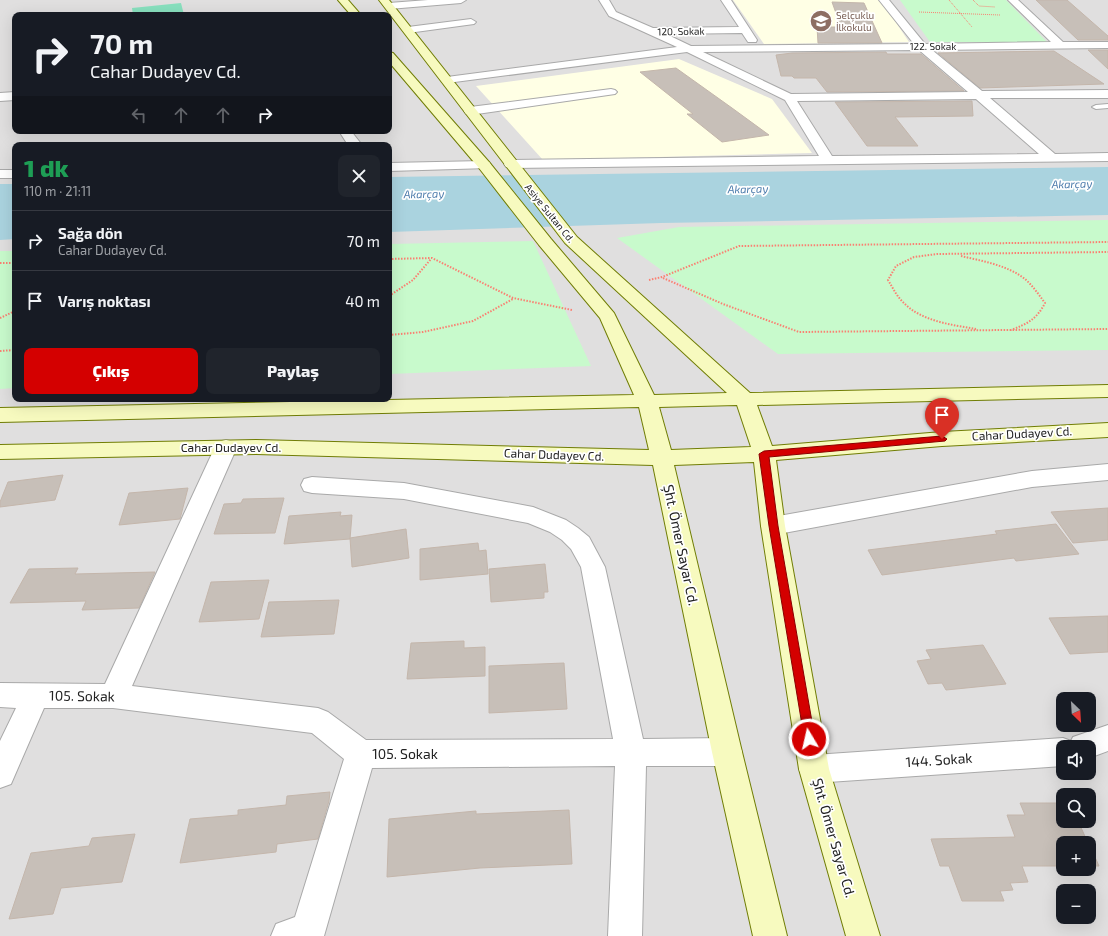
<!DOCTYPE html>
<html lang="tr">
<meta charset="utf-8">
<style>
:root{--surface:#171b24;--page:#20242c;--text:#f1f3f6;--muted:#9ea1a6;--line:#363941;--accent:#d40000}
body{margin:0;font-family:"Exo 2",sans-serif;background:var(--page);color:var(--text);height:100vh;display:flex;flex-direction:column;font-size:15px;white-space:nowrap}
*{box-sizing:border-box;margin:0}
p{font-size:13px;color:var(--muted)}
.icon{flex:none;width:22px;height:22px;fill:none;stroke:currentColor;stroke-width:2;stroke-linecap:round;stroke-linejoin:round}
.map{position:relative;flex:1;overflow:hidden}
.details{position:absolute;left:12px;top:142px;width:380px;height:260px;display:flex;flex-direction:column;background:var(--surface);border-radius:8px;box-shadow:0 4px 16px #0002}
.details>*{flex:none}
.top-card{position:absolute;left:12px;top:12px;width:380px;height:122px;border-radius:8px;box-shadow:0 4px 16px #0002;background:#171b24;color:var(--text);overflow:hidden}
.needle{width:26px;rotate:155deg}
.fabs{position:absolute;left:1056px;top:692px;display:grid;gap:8px}
.fabs a{display:grid;place-items:center;width:40px;height:40px;border-radius:8px;background:var(--surface);box-shadow:0 4px 16px #0002;font-size:20px}
.pin{position:absolute;display:grid;place-items:center;width:34px;height:34px;color:#fff;margin:-41px -17px;border-radius:50% 50% 50% 0;rotate:-45deg;box-shadow:0 0 4px #0007}
.pin .icon{rotate:45deg}
.me{position:absolute;width:44px;margin:-22px;rotate:351deg;stroke-linejoin:round;filter:drop-shadow(0 0 3px #0008)}
.turn{display:flex;align-items:center;gap:14px;height:84px;padding:0 12px;font-size:18px}
.turn .icon{width:52px;height:52px;stroke-width:2.5}
.turn b{display:block;font-size:28px;line-height:34px}
.lanes{display:flex;align-items:center;height:38px;padding:0 12px;background:#0003;justify-content:center;gap:20px;direction:ltr}
.lanes .off{opacity:.35}
.round{display:grid;place-items:center;flex:none;width:42px;height:42px;border-radius:8px;background:var(--page)}
.head{display:flex;align-items:center;justify-content:space-between;height:68px;padding:0 12px}
h1{font-size:24px;font-weight:800;line-height:30px;color:#1e9e55}
.button{display:flex;gap:8px;margin-top:auto;padding:8px 12px}
.button a{flex:1;height:46px;border-radius:8px;background:var(--accent);color:#fff;font-size:16px;font-weight:800;line-height:46px;text-align:center}
.button a+a{background:var(--page);color:var(--text)}
ul{padding:0;list-style:none}
li{display:flex;align-items:center;gap:12px;height:60px;padding:0 12px;border-top:1px solid var(--line)}
li div{flex:1}
li b{display:block;font-size:15px}
li em{font-style:normal}
.map>svg:first-child{display:block}
.residential{fill:#e0dfdf;fill-rule:evenodd}
.education{fill:#ffffe5}
.park{fill:#c8facc}
.pitch{fill:#88e0be}
.water{fill:#aad3df}
.building{fill:#c7bfb8;stroke:#c4b6ab}
.lines{fill:none;stroke-linecap:round;stroke-linejoin:round}
.lane-casing{stroke:#a9a9a9;stroke-width:2}
.street-casing{stroke:#a9a9a9;stroke-width:2}
.secondary-casing{stroke:#707d05;stroke-width:2}
.path-far1{stroke:#fa8072;stroke-width:1;stroke-dasharray:1 1;stroke-linecap:butt}
.path{stroke:#fa8072;stroke-width:2;stroke-dasharray:1.5 1.5;stroke-linecap:butt}
.lane{fill:#fff;fill-rule:evenodd}
.street{fill:#fff;fill-rule:evenodd}
.secondary{fill:#f7fabf;fill-rule:evenodd}
.route{fill:#d40000;stroke:#8a0000}
.labels{text-anchor:middle;stroke-width:3.5;stroke-linejoin:round;paint-order:stroke}
.far-education-label{font-size:10px;fill:#785e54;stroke:#fff;text-anchor:start}
.far-street-label{font-size:10px;fill:#222;stroke:#fff}
.far-water-label{font-size:11px;font-style:italic;fill:#4a7aab;stroke:#fff}
.street-label{font-size:12px;fill:#222;stroke:#fff}
.near-street-label{font-size:14px;fill:#222;stroke:#fff}
</style>
<div class="map">
<svg width="1108" height="936" viewBox="0 0 1108 936">
<rect width="100%" height="100%" fill="#f2efe9"/>
<path class="residential" d="M 0,0 L 1108,0 L 1108,936 L 0,936 ZM 15,15 L 389,15 L 389,131 L 15,131 ZM 15,145 L 389,145 L 389,399 L 15,399 ZM 1063,699 L 1089,699 L 1089,725 L 1063,725 ZM 1063,747 L 1089,747 L 1089,773 L 1063,773 ZM 1063,795 L 1089,795 L 1089,821 L 1063,821 ZM 1063,843 L 1089,843 L 1089,869 L 1063,869 ZM 1063,891 L 1089,891 L 1089,917 L 1063,917 Z"/>
<g class="education">
<path d="M 733,0 L 881,0 L 909,42 L 764,44 Z"/>
<path d="M 679,59 L 772,99 L 812,153 L 543,160 L 476,86 Z"/>
</g>
<g class="park">
<path d="M 900,0 L 1006,0 L 1047,42 L 930,42 Z"/>
<path d="M 1108,220 L 1108,350 L 778,354 L 617,238 L 679,227 Z"/>
<path d="M 533,241 L 591,366 L 389,374 L 389,244 Z"/>
<path d="M 0,251 L 15,251 L 15,388 L 0,389 Z"/>
</g>
<path class="pitch" d="M 181,3 L 184,15 L 133,15 L 132,8 Z"/>
<g class="water">
<path d="M 1108,167 L 1108,215 L 661,223 L 389,232 L 389,177 Z"/>
<path d="M 0,184 L 15,184 L 15,239 L 0,240 Z"/>
</g>
<g class="building">
<path d="M 1036,0 L 1067,0 L 1108,36 L 1108,40 L 1078,40 Z"/>
<path d="M 832,2 L 864,3 L 882,43 L 818,43 L 817,27 L 841,27 Z"/>
<path d="M 1088,50 L 1108,50 L 1108,69 Z"/>
<path d="M 1054,51 L 1104,84 L 980,88 L 938,53 Z"/>
<path d="M 886,52 L 887,54 L 921,54 L 964,91 L 827,92 L 816,78 L 794,78 L 792,76 L 781,76 L 776,55 L 792,53 Z"/>
<path d="M 676,68 L 732,108 L 769,135 L 722,142 L 687,114 L 693,114 L 640,72 Z"/>
<path d="M 972,101 L 973,116 L 895,117 L 918,146 L 867,146 L 835,102 Z"/>
<path d="M 63,475 L 55,500 L 0,507 L 0,502 L 8,482 Z"/>
<path d="M 188,488 L 180,519 L 119,525 L 129,493 Z"/>
<path d="M 284,498 L 275,533 L 214,534 L 224,504 L 241,503 L 243,499 Z"/>
<path d="M 1108,508 L 1108,540 L 1073,543 L 1051,512 Z"/>
<path d="M 341,512 L 340,516 L 352,515 L 350,539 L 284,544 L 289,516 Z"/>
<path d="M 1056,524 L 1079,554 L 1016,561 L 1014,558 L 882,575 L 868,550 L 997,534 L 995,531 Z"/>
<path d="M 406,529 L 409,558 L 352,567 L 350,538 Z"/>
<path d="M 478,543 L 479,551 L 486,550 L 488,574 L 420,580 L 420,549 Z"/>
<path d="M 545,564 L 548,592 L 544,592 L 544,598 L 491,602 L 489,569 Z"/>
<path d="M 78,568 L 75,574 L 155,572 L 139,608 L 82,610 L 86,601 L 10,603 L 29,569 Z"/>
<path d="M 269,580 L 259,619 L 199,622 L 211,582 Z"/>
<path d="M 339,600 L 334,634 L 261,637 L 269,602 Z"/>
<path d="M 1108,616 L 1108,652 L 1070,654 L 1049,618 Z"/>
<path d="M 464,641 L 464,648 L 485,647 L 485,676 L 407,679 L 411,643 Z"/>
<path d="M 983,645 L 1006,684 L 946,690 L 942,683 L 928,684 L 917,661 L 931,659 L 926,650 Z"/>
<path d="M 564,663 L 567,709 L 489,713 L 489,666 Z"/>
<path d="M 330,792 L 329,801 L 318,839 L 277,844 L 276,852 L 180,863 L 190,819 L 238,815 L 238,810 L 286,805 L 287,796 Z"/>
<path d="M 1020,803 L 1063,803 L 1063,821 L 1078,821 L 1088,843 L 1063,843 L 1063,866 L 1022,866 L 1028,882 L 1010,883 L 1013,890 L 1000,891 L 1004,901 L 962,901 L 949,866 L 940,866 L 931,839 L 1015,837 L 1007,815 L 1025,815 Z"/>
<path d="M 569,810 L 572,864 L 480,868 L 387,877 L 389,819 L 476,811 L 476,814 Z"/>
<path d="M 135,834 L 122,882 L 61,888 L 53,914 L 9,919 L 31,853 L 89,846 L 92,838 Z"/>
<path d="M 1089,844 L 1099,866 L 1089,866 Z"/>
</g>
<g class="lines">
<g class="lane-casing">
<path id="lane" d="M 1108,104 L 1108,108 L 1096,109 L 1092,107 L 1096,105 Z"/>
</g>
<g class="street-casing">
<g id="street">
<path d="M 428,0 L 466,0 L 461,3 L 389,9 L 384,6 L 389,3 Z"/>
<path d="M 599,0 L 609,0 L 616,12 L 653,28 L 739,27 L 721,0 L 731,0 L 757,40 L 756,42 L 748,42 L 742,33 L 666,34 L 691,46 L 914,44 L 879,0 L 889,0 L 925,44 L 1051,42 L 1008,0 L 1018,0 L 1063,42 L 1108,42 L 1108,48 L 932,50 L 982,91 L 1108,90 L 1108,98 L 990,98 L 1055,154 L 1108,153 L 1108,161 L 511,168 L 506,167 L 504,164 L 506,161 L 511,160 L 819,156 L 785,100 L 687,52 L 447,83 L 443,82 L 441,80 L 443,78 L 447,77 L 677,47 L 609,16 ZM 919,50 L 968,92 L 791,94 L 703,52 ZM 976,99 L 1039,154 L 832,156 L 797,101 Z"/>
<path d="M 471,19 L 476,22 L 474,24 L 408,33 L 403,30 L 408,27 Z"/>
<path d="M 611,89 L 615,90 L 617,92 L 615,94 L 470,115 L 466,114 L 464,111 L 466,108 L 470,107 Z"/>
<path d="M 15,92 L 15,100 L 0,101 L 0,93 Z"/>
<path d="M 339,131 L 351,131 L 362,145 L 348,145 Z"/>
<path d="M 484,161 L 489,162 L 491,165 L 489,168 L 389,171 L 389,163 Z"/>
<rect x="0" y="170" width="15" height="8"/>
<path d="M 226,440 L 234,442 L 237,447 L 132,686 L 318,708 L 328,712 L 366,740 L 613,739 L 581,567 L 571,549 L 562,540 L 550,532 L 528,523 L 404,499 L 312,493 L 304,491 L 301,485 L 304,479 L 312,477 L 404,483 L 533,507 L 566,520 L 578,528 L 589,537 L 605,567 L 643,739 L 727,738 L 738,742 L 742,752 L 738,762 L 727,766 L 646,766 L 642,936 L 608,936 L 615,766 L 372,768 L 324,936 L 271,936 L 276,924 L 295,917 L 344,759 L 312,733 L 113,708 L 44,708 L 11,784 L 0,788 L 0,741 L 16,708 L 0,707 L 0,683 L 105,684 L 215,447 L 218,442 Z"/>
<path d="M 1108,464 L 1108,480 L 1032,487 L 773,535 L 765,532 L 761,526 L 765,520 L 773,517 L 1032,471 Z"/>
<path d="M 1108,725 L 1108,751 L 1089,758 L 1089,747 L 1063,747 L 1063,766 L 814,783 L 803,779 L 799,769 L 803,759 L 814,755 L 1063,738 L 1071,741 L 1073,737 Z"/>
</g>
</g>
<g class="secondary-casing">
<g id="secondary">
<path d="M 338,0 L 348,0 L 361,15 L 351,15 Z"/>
<path d="M 379,0 L 389,0 L 577,237 L 750,393 L 1108,385 L 1108,397 L 757,405 L 772,446 L 942,432 L 1108,423 L 1108,437 L 942,446 L 776,460 L 785,526 L 829,769 L 880,936 L 846,936 L 799,769 L 761,526 L 754,462 L 674,465 L 742,752 L 787,936 L 753,936 L 712,752 L 653,465 L 256,454 L 0,459 L 0,445 L 256,440 L 649,450 L 639,407 L 0,422 L 0,408 L 634,395 L 600,318 L 539,245 L 479,168 L 389,62 L 389,52 L 393,53 L 489,162 L 551,239 L 614,313 L 654,395 L 727,393 L 565,243 ZM 737,405 L 751,447 L 671,450 L 659,407 Z"/>
</g>
</g>
<g class="path-far1">
<path d="M 949,0 L 972,27"/>
<path d="M 973,0 L 979,6 L 995,7"/>
<path d="M 919,12 L 1000,15"/>
</g>
<g class="path">
<path d="M 961,256 C 982,261 1007,265 1025,279 C 1033,286 1039,295 1045,303 C 1037,319 1027,324 1011,330"/>
<path d="M 389,259 L 432,258 L 513,298 L 572,310"/>
<path d="M 0,263 L 15,263"/>
<path d="M 663,278 L 723,304 L 799,332 L 1108,329"/>
<path d="M 649,280 L 662,277 L 739,246 L 1108,242"/>
<path d="M 389,296 L 413,280 L 431,259"/>
<path d="M 0,318 L 15,311"/>
<path d="M 976,329 C 952,325 921,321 904,303 C 897,297 893,288 888,280 L 896,266 L 914,257 L 937,254 L 1108,252"/>
<path d="M 389,335 L 423,332 L 473,321 L 513,299"/>
<path d="M 0,351 L 15,350"/>
</g>
<use href="#lane" class="lane"/>
<use href="#street" class="street"/>
<use href="#secondary" class="secondary"/>
</g>
<path class="route" d="M 942,436 L 947,439 L 945,441 L 769,457 L 778,526 L 815,739 L 813,743 L 809,744 L 805,743 L 769,526 L 759,454 L 764,451 Z"/>
<defs>
<g id="school-disc" transform="scale(1.15)"><circle r="9.5" fill="#8d6e63" stroke="#fff"/><path d="M0-5L7-2L0 1L-7-2ZM-4 1L0 2.5L4 1V4Q0 6-4 4Z" fill="#fff"/></g>
</defs>
<g fill-rule="evenodd">
<use href="#school-disc" x="821" y="21"/>
</g>
<g class="labels">
<g class="far-education-label">
<text x="836" y="19">Selçuklu<tspan x="836" dy="12">İlkokulu</tspan></text>
</g>
<g class="far-street-label">
<text transform="translate(681 31) rotate(-1)" y="4">120. Sokak</text>
<text x="933" y="50">122. Sokak</text>
<text transform="translate(550 213) rotate(51)" y="4">Asiye Sultan Cd.</text>
</g>
<g class="far-water-label">
<text transform="translate(1072 184) rotate(-1)" y="4">Akarçay</text>
<text transform="translate(748 189) rotate(-1)" y="4">Akarçay</text>
<text transform="translate(424 194) rotate(-1)" y="4">Akarçay</text>
</g>
<g class="street-label">
<text transform="translate(1022 434) rotate(-3)" y="4">Cahar Dudayev Cd.</text>
<text x="231" y="452">Cahar Dudayev Cd.</text>
<text transform="translate(554 455) rotate(2)" y="4">Cahar Dudayev Cd.</text>
</g>
<g class="near-street-label">
<text transform="translate(681 545) rotate(78)" y="5">Şht. Ömer Sayar Cd.</text>
<text transform="translate(82 696) rotate(1)" y="5">105. Sokak</text>
<text x="405" y="759">105. Sokak</text>
<text transform="translate(939 760) rotate(-4)" y="5">144. Sokak</text>
<text transform="translate(834 838) rotate(74)" y="5">Şht. Ömer Sayar Cd.</text>
</g>
</g>
</svg>
<div class="fabs">
<a><svg class="needle" viewBox="-14 -14 28 28"><path d="M0-13l5 13h-10z" fill="#e53935"/><path d="M0 13l5-13h-10z" fill="#9ea1a6"/></svg></a>
<a><svg class="icon" aria-label="sound" viewBox="0 0 24 24"><path d="M4 9h4l5-4v14l-5-4H4zM17 9q2 3 0 6"/></svg></a>
<a><svg class="icon" aria-label="search" viewBox="0 0 24 24"><circle cx="10" cy="10" r="6"/><path d="M15 15l6 6"/></svg></a>
<a>+</a>
<a>−</a>
</div>
<div class="pin" style="left:942px;top:439px;background:#d93025"><svg class="icon" aria-label="arrive" viewBox="0 0 24 24"><path d="M6 21V4h12l-3 4 3 4H6"/></svg></div>
<svg class="me" style="left:809px;top:739px" viewBox="-20 -20 40 40"><circle r="17" fill="#d40000" stroke="#fff" stroke-width="3"/><path d="M0-11L8 9 0 5-8 9z" fill="#fff"/></svg>
<div class="top-card">
<div class="turn"><svg class="icon" aria-label="right" viewBox="0 0 24 24"><path d="M7 20v-9h11M14 6l5 5-5 5"/></svg><div><b>70 m</b>Cahar Dudayev Cd.</div></div>
<div class="lanes"><svg class="icon off" aria-label="left" viewBox="0 0 24 24"><path d="M17 20v-9H6M10 6l-5 5 5 5"/></svg><svg class="icon off" aria-label="ahead" viewBox="0 0 24 24"><path d="M12 20V5M6 11l6-6 6 6"/></svg><svg class="icon off" aria-label="ahead" viewBox="0 0 24 24"><path d="M12 20V5M6 11l6-6 6 6"/></svg><svg class="icon" aria-label="right" viewBox="0 0 24 24"><path d="M7 20v-9h11M14 6l5 5-5 5"/></svg></div>
</div>
<section class="details">
<div class="head"><div><h1>1 dk</h1><p>110 m · 21:11</p></div><a class="round"><svg class="icon" aria-label="close" viewBox="0 0 24 24"><path d="M6 6l12 12M18 6L6 18"/></svg></a></div>
<ul>
<li><svg class="icon" aria-label="right" viewBox="0 0 24 24"><path d="M7 20v-9h11M14 6l5 5-5 5"/></svg><div><b>Sağa dön</b><p>Cahar Dudayev Cd.</p></div><em>70 m</em></li>
<li><svg class="icon" aria-label="arrive" viewBox="0 0 24 24"><path d="M6 21V4h12l-3 4 3 4H6"/></svg><div><b>Varış noktası</b></div><em>40 m</em></li>
</ul>
<div class="button"><a>Çıkış</a><a>Paylaş</a></div>
</section>
</div>
